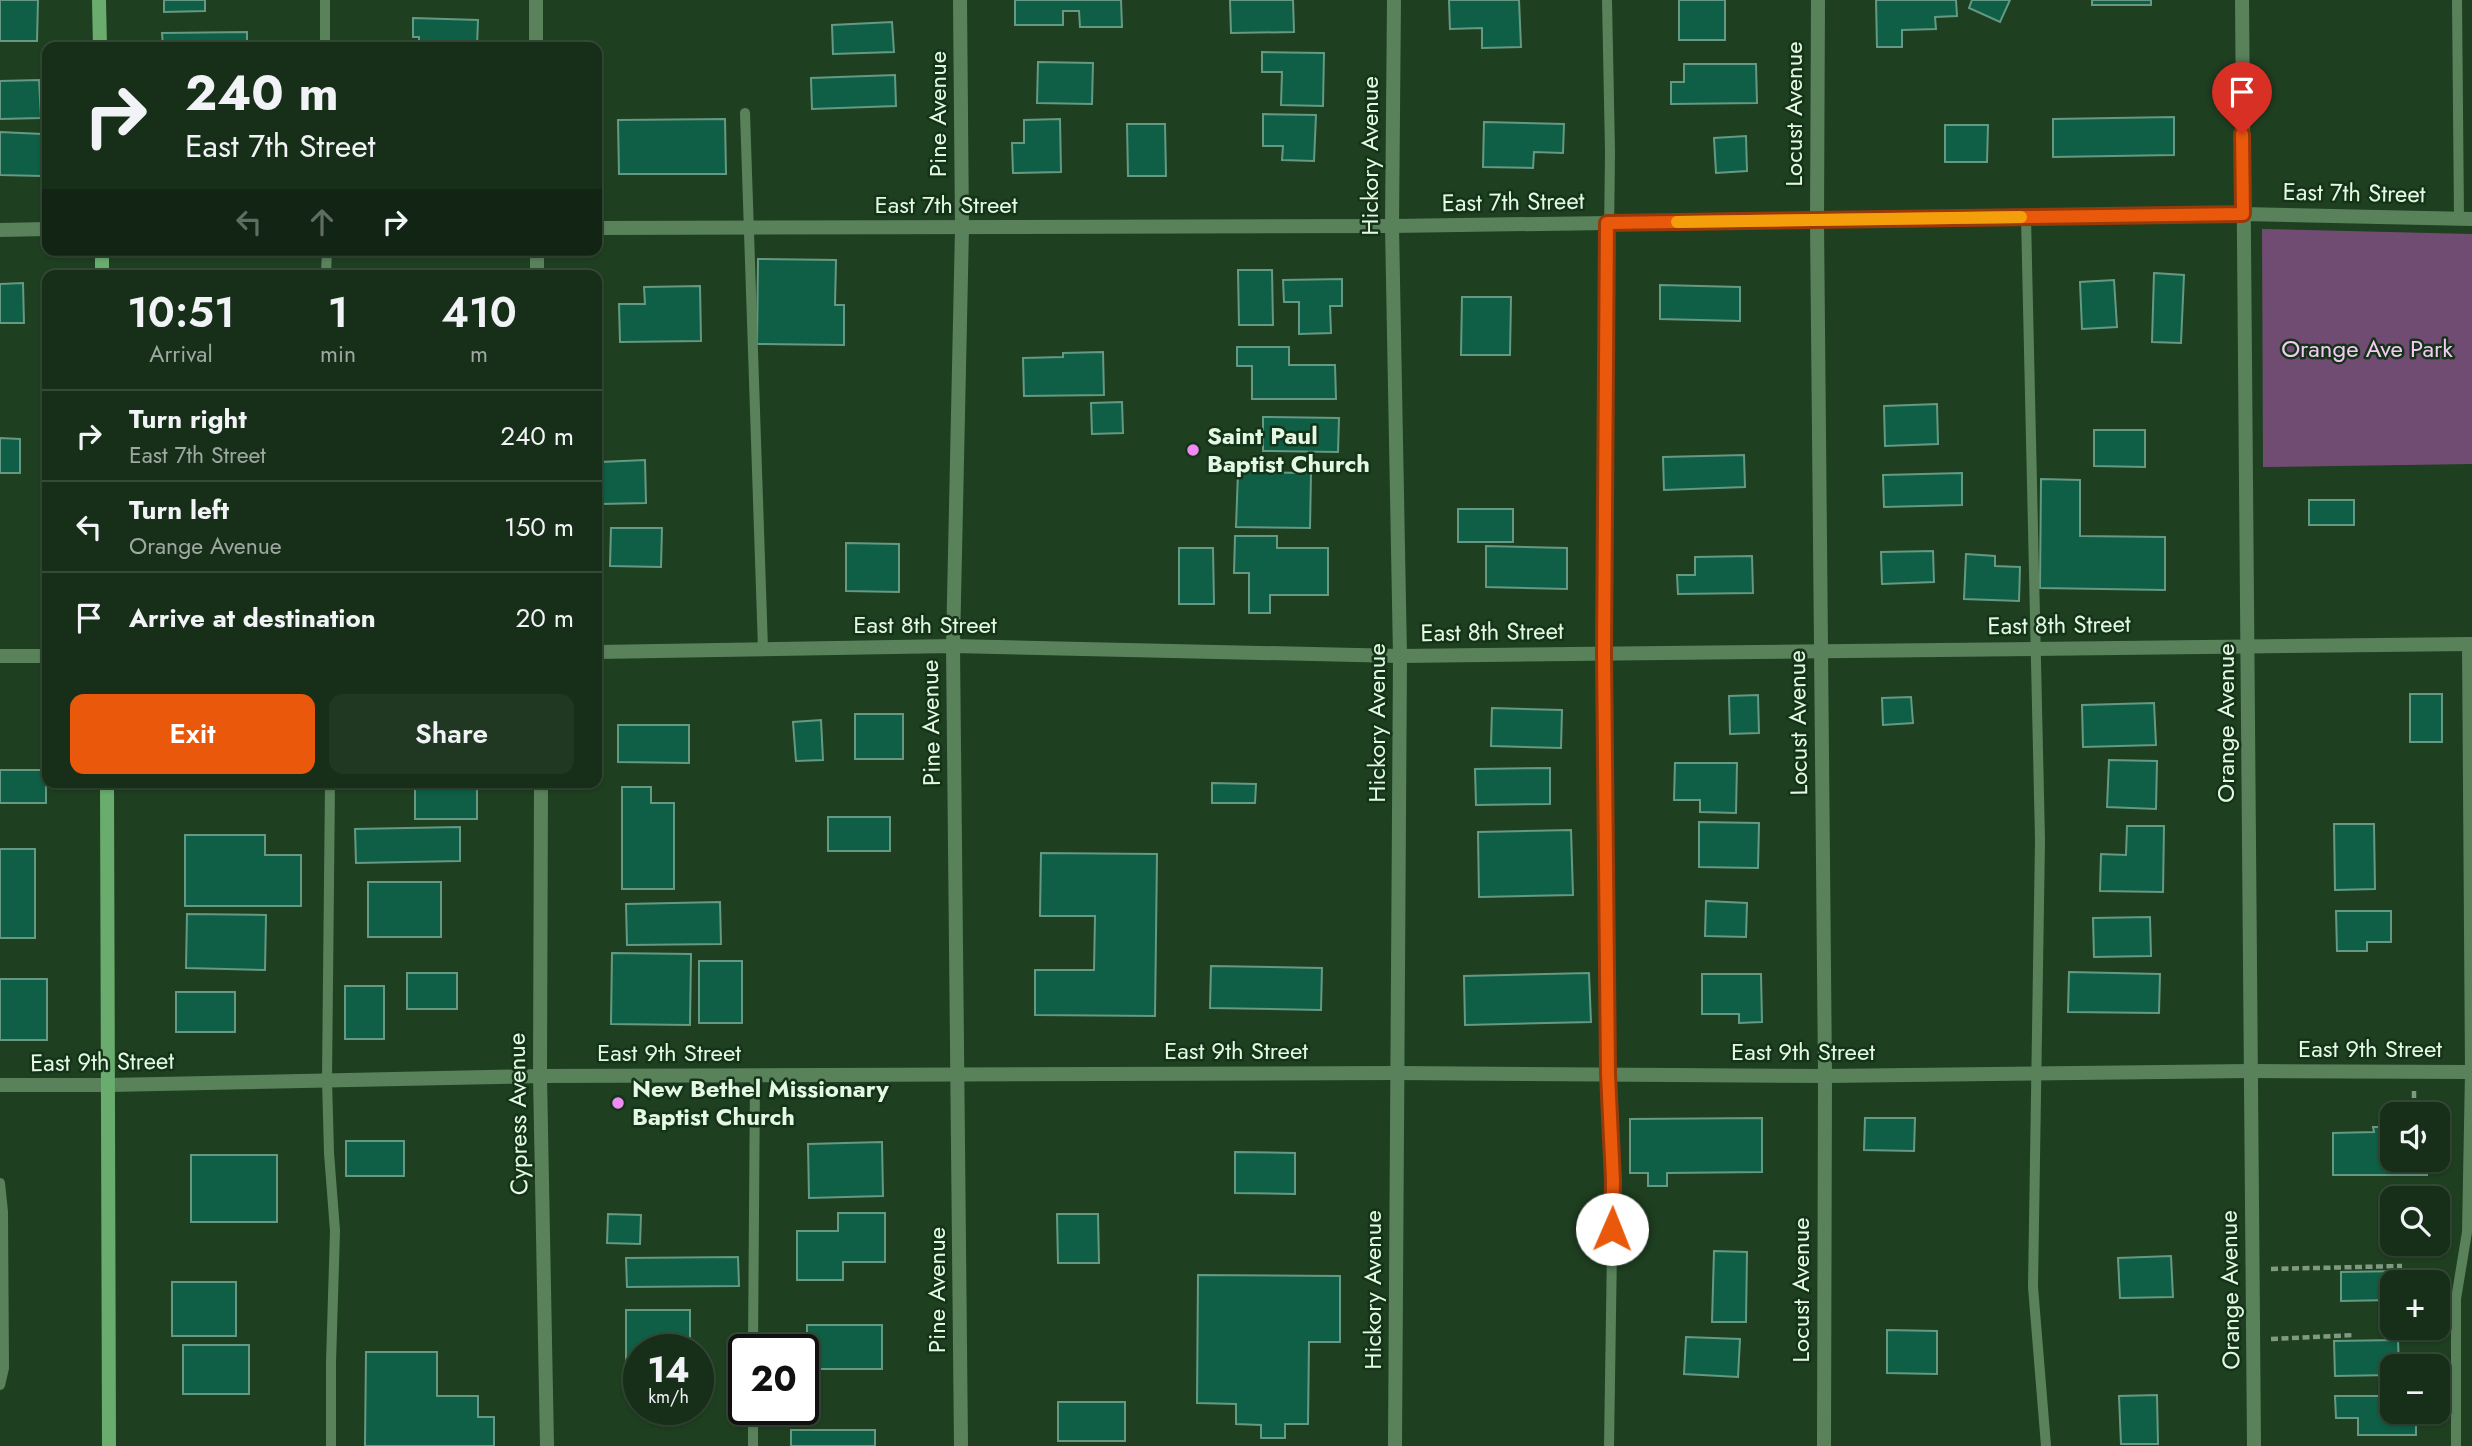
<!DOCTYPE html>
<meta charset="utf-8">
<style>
:root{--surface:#172f19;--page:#203722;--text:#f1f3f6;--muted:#9ea9a2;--line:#364a38;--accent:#ea580c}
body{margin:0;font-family:Jost,sans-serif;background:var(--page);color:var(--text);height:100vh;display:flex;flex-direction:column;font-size:26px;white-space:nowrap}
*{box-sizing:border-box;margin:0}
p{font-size:23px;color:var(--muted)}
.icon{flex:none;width:38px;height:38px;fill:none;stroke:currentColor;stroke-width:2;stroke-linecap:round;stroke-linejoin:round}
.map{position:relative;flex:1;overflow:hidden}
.panel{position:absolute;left:42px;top:270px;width:560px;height:518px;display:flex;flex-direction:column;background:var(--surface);border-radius:14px;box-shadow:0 2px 5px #0004,0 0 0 2px var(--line)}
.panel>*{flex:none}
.banner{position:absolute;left:42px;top:42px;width:560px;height:214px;border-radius:14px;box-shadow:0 2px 5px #0004,0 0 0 2px var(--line);background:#172f19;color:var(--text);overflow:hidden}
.tools{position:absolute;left:2380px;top:1102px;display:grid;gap:14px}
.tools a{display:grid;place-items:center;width:70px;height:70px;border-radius:14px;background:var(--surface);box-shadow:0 2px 5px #0004,0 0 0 2px var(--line);font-size:35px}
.speed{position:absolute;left:623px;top:1334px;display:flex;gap:14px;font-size:35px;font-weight:700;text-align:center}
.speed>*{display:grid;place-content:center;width:91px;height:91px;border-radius:50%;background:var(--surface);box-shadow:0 2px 5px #0004,0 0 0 2px var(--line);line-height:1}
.speed small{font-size:18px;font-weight:400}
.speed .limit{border:4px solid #111;border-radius:10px;background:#fff;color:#111}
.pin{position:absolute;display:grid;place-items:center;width:60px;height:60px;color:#fff;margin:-72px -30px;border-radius:50% 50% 50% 0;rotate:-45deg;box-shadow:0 0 7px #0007}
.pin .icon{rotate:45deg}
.me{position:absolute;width:77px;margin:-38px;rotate:1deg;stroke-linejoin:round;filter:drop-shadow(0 0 5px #0008)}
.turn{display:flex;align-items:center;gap:24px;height:147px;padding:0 28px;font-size:32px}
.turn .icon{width:91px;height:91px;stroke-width:2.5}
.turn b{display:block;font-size:49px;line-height:60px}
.lanes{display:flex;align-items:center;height:66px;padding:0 28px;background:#0003;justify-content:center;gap:35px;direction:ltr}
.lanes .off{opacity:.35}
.eta{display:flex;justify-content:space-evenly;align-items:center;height:119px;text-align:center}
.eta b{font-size:42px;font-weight:600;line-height:49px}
.action{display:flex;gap:14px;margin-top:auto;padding:14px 28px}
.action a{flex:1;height:80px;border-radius:14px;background:var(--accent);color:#fff;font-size:28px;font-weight:600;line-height:80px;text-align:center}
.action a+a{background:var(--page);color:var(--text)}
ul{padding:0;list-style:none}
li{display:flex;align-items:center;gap:21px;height:91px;padding:0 28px;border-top:2px solid var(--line)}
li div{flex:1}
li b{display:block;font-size:26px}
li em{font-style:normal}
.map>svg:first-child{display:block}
.green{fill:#714c72}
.building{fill:#0e5f45;stroke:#669983;stroke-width:2}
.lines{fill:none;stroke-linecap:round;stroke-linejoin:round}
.path{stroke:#809a81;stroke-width:4.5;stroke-dasharray:7 3.5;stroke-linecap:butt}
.service{stroke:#59825b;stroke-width:10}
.minor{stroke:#59825b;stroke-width:14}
.tertiary{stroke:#59825b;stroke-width:14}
.secondary{stroke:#69ac6e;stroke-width:14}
.route-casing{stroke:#983908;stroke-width:18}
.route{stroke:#ea580c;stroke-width:12}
.slow{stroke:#f59e0b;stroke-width:12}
.poi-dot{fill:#f08bf5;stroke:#143417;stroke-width:2.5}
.labels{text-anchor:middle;stroke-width:5;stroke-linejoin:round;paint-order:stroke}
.street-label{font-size:24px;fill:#e5f8e5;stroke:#143417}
.park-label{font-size:24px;fill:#f6c8f7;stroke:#143417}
.poi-label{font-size:24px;font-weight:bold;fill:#e5f8e5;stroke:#143417;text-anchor:start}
</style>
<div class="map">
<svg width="2472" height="1446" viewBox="0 0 2472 1446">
<rect width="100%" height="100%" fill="#1f3f21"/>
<path class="green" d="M 2262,229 L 2472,234 L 2472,464 L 2263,467 Z"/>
<g class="building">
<path d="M 0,0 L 38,0 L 37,41 L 0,41 Z"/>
<path d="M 164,0 L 205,0 L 205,11 L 164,12 Z"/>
<path d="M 1015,0 L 1121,0 L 1122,27 L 1080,27 L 1079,11 L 1063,11 L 1063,25 L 1015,25 Z"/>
<path d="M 1230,0 L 1293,0 L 1294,32 L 1231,33 Z"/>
<path d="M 1449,0 L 1519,0 L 1521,47 L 1482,48 L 1482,28 L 1450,29 Z"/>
<rect x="1679" y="0" width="46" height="40"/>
<path d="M 1876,0 L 1956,0 L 1957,16 L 1935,17 L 1936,29 L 1902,30 L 1902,47 L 1877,47 Z"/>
<path d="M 1972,0 L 2010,0 L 2000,22 L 1969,8 Z"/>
<rect x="2092" y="0" width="59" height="5"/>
<path d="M 413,18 L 478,20 L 477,47 L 419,47 L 419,37 L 413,37 Z"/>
<path d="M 892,22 L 894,52 L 833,54 L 832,25 Z"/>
<path d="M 247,32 L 247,47 L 163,47 L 162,33 Z"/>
<path d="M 1262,52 L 1324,53 L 1323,106 L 1281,105 L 1282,72 L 1262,72 Z"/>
<path d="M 1038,62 L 1093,63 L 1092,104 L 1037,103 Z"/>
<path d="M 1684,64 L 1756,64 L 1757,103 L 1671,104 L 1671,82 L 1684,82 Z"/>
<path d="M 895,75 L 896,106 L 812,109 L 811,78 Z"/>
<path d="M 39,80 L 41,118 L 0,119 L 0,81 Z"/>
<path d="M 1263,114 L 1316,115 L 1314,161 L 1282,160 L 1283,146 L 1263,146 Z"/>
<path d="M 2174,117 L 2174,155 L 2053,157 L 2053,119 Z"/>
<path d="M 725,119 L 726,174 L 619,174 L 618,120 Z"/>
<path d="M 1060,119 L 1061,172 L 1013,173 L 1012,143 L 1024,143 L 1024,120 Z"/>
<path d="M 1484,122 L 1564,124 L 1563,153 L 1534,152 L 1533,168 L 1483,167 Z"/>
<path d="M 1127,124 L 1165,124 L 1166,176 L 1128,176 Z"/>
<path d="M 1945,125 L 1988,125 L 1987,162 L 1945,162 Z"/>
<path d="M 0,132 L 42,134 L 41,176 L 0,175 Z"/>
<path d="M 1746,136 L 1747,171 L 1716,173 L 1714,138 Z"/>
<path d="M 758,259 L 836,260 L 835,305 L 844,305 L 844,345 L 757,344 Z"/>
<path d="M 1238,270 L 1272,270 L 1273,325 L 1239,325 Z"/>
<path d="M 2154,273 L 2184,275 L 2181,343 L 2152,342 Z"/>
<path d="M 1342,279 L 1342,306 L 1330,306 L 1331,333 L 1299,334 L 1299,302 L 1284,302 L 1283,280 Z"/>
<path d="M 2114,280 L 2117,327 L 2082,329 L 2080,282 Z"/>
<path d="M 23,283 L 24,323 L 0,323 L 0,284 Z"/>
<path d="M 1660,285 L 1740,287 L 1740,321 L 1660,319 Z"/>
<path d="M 700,286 L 701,341 L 620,342 L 619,304 L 645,304 L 644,287 Z"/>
<path d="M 1462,297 L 1511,297 L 1510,355 L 1461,355 Z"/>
<path d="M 1237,347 L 1289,347 L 1289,365 L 1335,365 L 1336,399 L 1252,399 L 1252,366 L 1237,366 Z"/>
<path d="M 1103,352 L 1104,395 L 1024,396 L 1023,358 L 1063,357 L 1063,353 Z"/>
<path d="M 1122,402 L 1123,433 L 1092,434 L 1091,403 Z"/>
<path d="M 1937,404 L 1938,444 L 1885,446 L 1884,406 Z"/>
<path d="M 1263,417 L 1339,418 L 1338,452 L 1263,451 Z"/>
<path d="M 2094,430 L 2145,430 L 2145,467 L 2094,466 Z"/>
<path d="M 0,438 L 20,439 L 20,473 L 0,473 Z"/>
<path d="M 1744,455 L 1745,487 L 1664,490 L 1663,457 Z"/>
<path d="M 645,460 L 646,503 L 601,504 L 600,462 Z"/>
<path d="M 1238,472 L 1311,473 L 1310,528 L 1236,527 Z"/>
<path d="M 1962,473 L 1962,505 L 1884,507 L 1883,475 Z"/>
<path d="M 2041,479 L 2080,480 L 2080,536 L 2165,537 L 2165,590 L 2040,588 Z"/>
<rect x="2309" y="500" width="45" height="25"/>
<rect x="1458" y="509" width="55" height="33"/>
<path d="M 611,528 L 662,528 L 661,567 L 610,566 Z"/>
<path d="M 1235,536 L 1277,536 L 1277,548 L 1328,548 L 1328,595 L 1270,595 L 1270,613 L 1249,613 L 1249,573 L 1234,573 Z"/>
<path d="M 846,543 L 899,544 L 899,592 L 846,591 Z"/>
<path d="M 1486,546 L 1567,548 L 1567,589 L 1486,587 Z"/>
<path d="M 1179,548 L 1213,548 L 1214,604 L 1179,604 Z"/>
<path d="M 1933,551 L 1934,582 L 1882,584 L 1881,552 Z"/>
<path d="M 1966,554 L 1995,556 L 1995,566 L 2020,567 L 2019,601 L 1964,599 Z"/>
<path d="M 1752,556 L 1753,593 L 1678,594 L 1677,575 L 1695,575 L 1695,557 Z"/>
<rect x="2410" y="694" width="32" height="48"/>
<path d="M 1758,695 L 1759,733 L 1730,734 L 1729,696 Z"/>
<path d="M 1911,697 L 1913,723 L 1883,725 L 1882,698 Z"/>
<path d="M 2154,703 L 2156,745 L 2083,747 L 2082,705 Z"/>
<path d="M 1492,708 L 1562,710 L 1561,748 L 1491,746 Z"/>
<rect x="855" y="714" width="48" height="45"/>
<path d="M 821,720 L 823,760 L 796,761 L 793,722 Z"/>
<path d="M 618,725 L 689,725 L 689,763 L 618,762 Z"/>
<path d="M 2109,760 L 2157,761 L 2156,809 L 2107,807 Z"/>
<path d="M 1675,763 L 1737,763 L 1736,813 L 1700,812 L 1700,800 L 1674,800 Z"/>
<path d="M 1550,768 L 1550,804 L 1476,805 L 1475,769 Z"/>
<rect x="0" y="770" width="46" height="33"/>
<path d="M 1212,783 L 1256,784 L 1255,803 L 1212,803 Z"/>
<rect x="415" y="784" width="62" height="35"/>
<path d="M 622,787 L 651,787 L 651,803 L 674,803 L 674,889 L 622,889 Z"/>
<rect x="828" y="817" width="62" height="34"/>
<path d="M 1699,822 L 1759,823 L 1758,868 L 1699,867 Z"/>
<path d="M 2334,824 L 2374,824 L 2375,889 L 2335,890 Z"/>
<path d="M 2127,826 L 2164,826 L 2163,892 L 2100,891 L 2101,854 L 2126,855 Z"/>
<path d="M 460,827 L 460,861 L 356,863 L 355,829 Z"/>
<path d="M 1571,830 L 1573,895 L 1479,897 L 1478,832 Z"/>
<path d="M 185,835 L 265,835 L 265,855 L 301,855 L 301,906 L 185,906 Z"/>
<rect x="0" y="849" width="35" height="89"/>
<path d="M 1041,853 L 1157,854 L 1155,1016 L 1035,1015 L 1035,970 L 1094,970 L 1095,916 L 1040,916 Z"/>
<rect x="368" y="882" width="73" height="55"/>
<path d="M 1706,901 L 1747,903 L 1746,937 L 1705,936 Z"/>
<path d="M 720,902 L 721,944 L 627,945 L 626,904 Z"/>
<path d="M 2336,911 L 2391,911 L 2391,942 L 2367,942 L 2367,951 L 2337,951 Z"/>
<path d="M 187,914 L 266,915 L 265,970 L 186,968 Z"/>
<path d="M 2150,917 L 2151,956 L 2094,957 L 2093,918 Z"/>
<path d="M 612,953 L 691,954 L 690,1025 L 611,1024 Z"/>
<rect x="699" y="961" width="43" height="62"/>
<path d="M 1211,966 L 1322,968 L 1321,1010 L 1210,1008 Z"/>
<path d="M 2069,972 L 2160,974 L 2159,1013 L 2068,1012 Z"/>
<rect x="407" y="973" width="50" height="36"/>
<path d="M 1589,973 L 1591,1022 L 1465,1025 L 1464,976 Z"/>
<path d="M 1702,974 L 1761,974 L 1762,1022 L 1739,1023 L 1739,1014 L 1702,1014 Z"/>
<rect x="0" y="979" width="47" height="61"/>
<rect x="345" y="986" width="39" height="53"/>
<rect x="176" y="992" width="59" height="40"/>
<path d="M 1762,1118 L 1762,1172 L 1667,1173 L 1667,1186 L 1648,1186 L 1648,1173 L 1630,1173 L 1630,1119 Z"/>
<path d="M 1865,1118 L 1915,1118 L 1914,1151 L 1864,1150 Z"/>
<path d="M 2373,1127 L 2392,1127 L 2392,1160 L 2427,1160 L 2427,1175 L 2333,1175 L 2333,1133 L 2374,1132 Z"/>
<rect x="346" y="1141" width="58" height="35"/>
<path d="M 882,1142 L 883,1196 L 809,1198 L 808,1144 Z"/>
<path d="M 1235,1152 L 1295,1153 L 1295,1194 L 1235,1193 Z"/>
<rect x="191" y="1155" width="86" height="67"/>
<path d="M 838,1213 L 885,1213 L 885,1262 L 843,1262 L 843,1280 L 797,1280 L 797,1231 L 838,1231 Z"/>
<path d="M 608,1214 L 641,1215 L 640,1244 L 607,1243 Z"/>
<path d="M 1057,1214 L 1098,1214 L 1099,1263 L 1058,1263 Z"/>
<path d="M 1714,1251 L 1747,1252 L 1746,1322 L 1712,1322 Z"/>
<path d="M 2171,1256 L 2173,1297 L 2120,1298 L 2118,1258 Z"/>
<path d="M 738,1257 L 739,1286 L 627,1287 L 626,1258 Z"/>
<path d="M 2402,1271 L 2403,1283 L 2392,1283 L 2392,1300 L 2341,1301 L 2341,1272 Z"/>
<path d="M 1198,1275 L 1340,1276 L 1340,1342 L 1309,1342 L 1308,1424 L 1285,1424 L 1285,1438 L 1261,1438 L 1261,1425 L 1236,1424 L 1236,1404 L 1197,1403 Z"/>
<rect x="172" y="1282" width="64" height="54"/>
<path d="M 626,1310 L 690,1310 L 690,1349 L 639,1349 L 639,1363 L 626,1363 Z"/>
<rect x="807" y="1325" width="75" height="44"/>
<path d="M 1887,1330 L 1937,1331 L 1937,1374 L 1887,1373 Z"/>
<path d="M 1686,1337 L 1740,1339 L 1738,1377 L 1684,1374 Z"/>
<path d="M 2398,1340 L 2399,1367 L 2392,1367 L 2392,1375 L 2335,1376 L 2334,1341 Z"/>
<rect x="183" y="1345" width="66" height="49"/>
<path d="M 366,1352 L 437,1352 L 437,1396 L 478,1396 L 478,1417 L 494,1417 L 494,1446 L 365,1446 Z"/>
<path d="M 2157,1395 L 2158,1444 L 2121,1444 L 2119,1396 Z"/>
<path d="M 2335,1396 L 2392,1396 L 2392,1412 L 2416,1412 L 2416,1435 L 2358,1435 L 2358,1418 L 2336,1418 Z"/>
<rect x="1058" y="1402" width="67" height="39"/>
<rect x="791" y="1430" width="84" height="16"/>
</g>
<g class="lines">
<g class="path">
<path d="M 2414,1091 L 2414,1115"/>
<path d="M 2271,1269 L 2402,1266"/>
<path d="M 2271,1339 L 2354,1335"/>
</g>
<g class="service">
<path d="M 325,0 L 325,47"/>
<path d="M 1607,0 L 1610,152 L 1604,653 L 1608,1074 L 1613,1181 L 1609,1446"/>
<path d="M 2457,0 L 2459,219"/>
<path d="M 745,113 L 763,649"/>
<path d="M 2026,217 L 2040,840 L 2033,1287 L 2046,1446"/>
<path d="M 326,275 L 327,250"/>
<path d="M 330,782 L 327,1080 L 329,1153 L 335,1231 L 331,1362 L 331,1446"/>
<path d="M 0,1183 L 3,1212 L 4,1368 L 0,1385"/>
<path d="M 753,1349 L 755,1075"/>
<path d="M 753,1446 L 753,1409"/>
<path d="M 2456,1446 L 2456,1299 L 2467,1232 L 2470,1072 L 2467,644"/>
</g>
<g class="minor">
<path d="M 536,0 L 536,47"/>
<path d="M 960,0 L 962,228 L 953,646 L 961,1446"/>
<path d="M 1394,0 L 1392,226 L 1400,656 L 1395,1446"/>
<path d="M 1818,0 L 1817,221 L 1825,1076 L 1824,1446"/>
<path d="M 2242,0 L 2254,1446"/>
<path d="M 597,228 L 1392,226 L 2243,214 L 2472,219"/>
<path d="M 0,230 L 47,229"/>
<path d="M 537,250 L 537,275"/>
<path d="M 597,652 L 953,646 L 1400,656 L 2472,644"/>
<path d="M 0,656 L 47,656"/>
<path d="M 541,782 L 540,1076 L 547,1446"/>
<path d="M 109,1085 L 540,1076 L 1397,1073 L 1825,1076 L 2250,1071 L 2472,1072"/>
</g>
<path class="tertiary" d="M 0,1085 L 109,1085"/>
<g class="secondary">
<path d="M 99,0 L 100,47"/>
<path d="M 102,250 L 102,275"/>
<path d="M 107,782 L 109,1446"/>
</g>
</g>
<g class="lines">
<g class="route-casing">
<path id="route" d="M 1612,1229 L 1613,1181 L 1608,1074 L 1604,653 L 1607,223 L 2243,214 L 2242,134"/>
</g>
<use href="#route" class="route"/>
<path class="slow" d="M 1677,222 L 2021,217"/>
</g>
<g class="poi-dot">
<circle cx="1193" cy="450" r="7"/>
<circle cx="618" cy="1103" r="7"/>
</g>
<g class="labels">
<g class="street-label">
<text transform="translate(938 114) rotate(-90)" y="8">Pine Avenue</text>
<text transform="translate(1794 114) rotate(-90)" y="8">Locust Avenue</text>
<text transform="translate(1370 156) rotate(-90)" y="8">Hickory Avenue</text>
<text transform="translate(2354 193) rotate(1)" y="8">East 7th Street</text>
<text transform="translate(1513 202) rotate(-1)" y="8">East 7th Street</text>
<text x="946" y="213">East 7th Street</text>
<text x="925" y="633">East 8th Street</text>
<text transform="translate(2059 625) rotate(-1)" y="8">East 8th Street</text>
<text transform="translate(1492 632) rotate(-1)" y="8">East 8th Street</text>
<text transform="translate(931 723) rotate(-91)" y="8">Pine Avenue</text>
<text transform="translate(1377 723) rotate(-90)" y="8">Hickory Avenue</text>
<text transform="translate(1798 723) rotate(-91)" y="8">Locust Avenue</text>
<text transform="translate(2226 723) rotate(-90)" y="8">Orange Avenue</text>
<text x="2370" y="1057">East 9th Street</text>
<text x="1236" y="1059">East 9th Street</text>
<text x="1803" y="1060">East 9th Street</text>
<text x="669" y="1061">East 9th Street</text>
<text transform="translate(102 1062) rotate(-1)" y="8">East 9th Street</text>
<text transform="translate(518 1114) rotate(-91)" y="8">Cypress Avenue</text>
<text transform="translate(937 1290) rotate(-90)" y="8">Pine Avenue</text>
<text transform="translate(1373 1290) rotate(-90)" y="8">Hickory Avenue</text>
<text transform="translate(1801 1290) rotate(-90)" y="8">Locust Avenue</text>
<text transform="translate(2230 1290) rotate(-91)" y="8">Orange Avenue</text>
</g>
<g class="park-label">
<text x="2367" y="357">Orange Ave Park</text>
</g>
<g class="poi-label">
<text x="1207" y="444">Saint Paul<tspan x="1207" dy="28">Baptist Church</tspan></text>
<text x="632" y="1097">New Bethel Missionary<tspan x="632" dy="28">Baptist Church</tspan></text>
</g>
</g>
</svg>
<div class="tools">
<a><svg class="icon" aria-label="sound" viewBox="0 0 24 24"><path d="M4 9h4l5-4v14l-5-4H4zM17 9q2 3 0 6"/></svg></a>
<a><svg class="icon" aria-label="search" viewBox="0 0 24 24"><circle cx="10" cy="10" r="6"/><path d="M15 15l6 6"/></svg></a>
<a>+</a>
<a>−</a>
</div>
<div class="speed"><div>14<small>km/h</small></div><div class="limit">20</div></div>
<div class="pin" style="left:2242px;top:134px;background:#d93025"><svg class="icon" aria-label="arrive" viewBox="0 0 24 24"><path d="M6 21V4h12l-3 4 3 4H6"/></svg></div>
<svg class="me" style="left:1612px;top:1229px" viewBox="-20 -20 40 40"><circle r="19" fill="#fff"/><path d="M0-13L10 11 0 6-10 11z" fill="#ea580c"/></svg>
<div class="banner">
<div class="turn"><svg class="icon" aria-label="right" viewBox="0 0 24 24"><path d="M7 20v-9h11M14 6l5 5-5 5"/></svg><div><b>240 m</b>East 7th Street</div></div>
<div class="lanes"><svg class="icon off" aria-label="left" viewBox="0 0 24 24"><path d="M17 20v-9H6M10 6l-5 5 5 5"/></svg><svg class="icon off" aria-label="ahead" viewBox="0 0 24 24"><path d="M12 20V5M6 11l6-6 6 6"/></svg><svg class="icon" aria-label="right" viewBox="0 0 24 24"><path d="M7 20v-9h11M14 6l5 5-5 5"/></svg></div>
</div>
<section class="panel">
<div class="eta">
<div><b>10:51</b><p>Arrival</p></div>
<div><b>1</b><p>min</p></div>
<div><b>410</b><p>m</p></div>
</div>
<ul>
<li><svg class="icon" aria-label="right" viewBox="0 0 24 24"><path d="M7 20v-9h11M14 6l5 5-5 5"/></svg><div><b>Turn right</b><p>East 7th Street</p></div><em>240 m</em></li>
<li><svg class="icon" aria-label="left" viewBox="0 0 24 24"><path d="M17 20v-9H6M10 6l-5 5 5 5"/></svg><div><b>Turn left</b><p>Orange Avenue</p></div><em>150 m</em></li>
<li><svg class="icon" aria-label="arrive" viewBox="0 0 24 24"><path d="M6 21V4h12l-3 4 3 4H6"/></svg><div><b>Arrive at destination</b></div><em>20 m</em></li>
</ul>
<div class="action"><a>Exit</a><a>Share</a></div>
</section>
</div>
